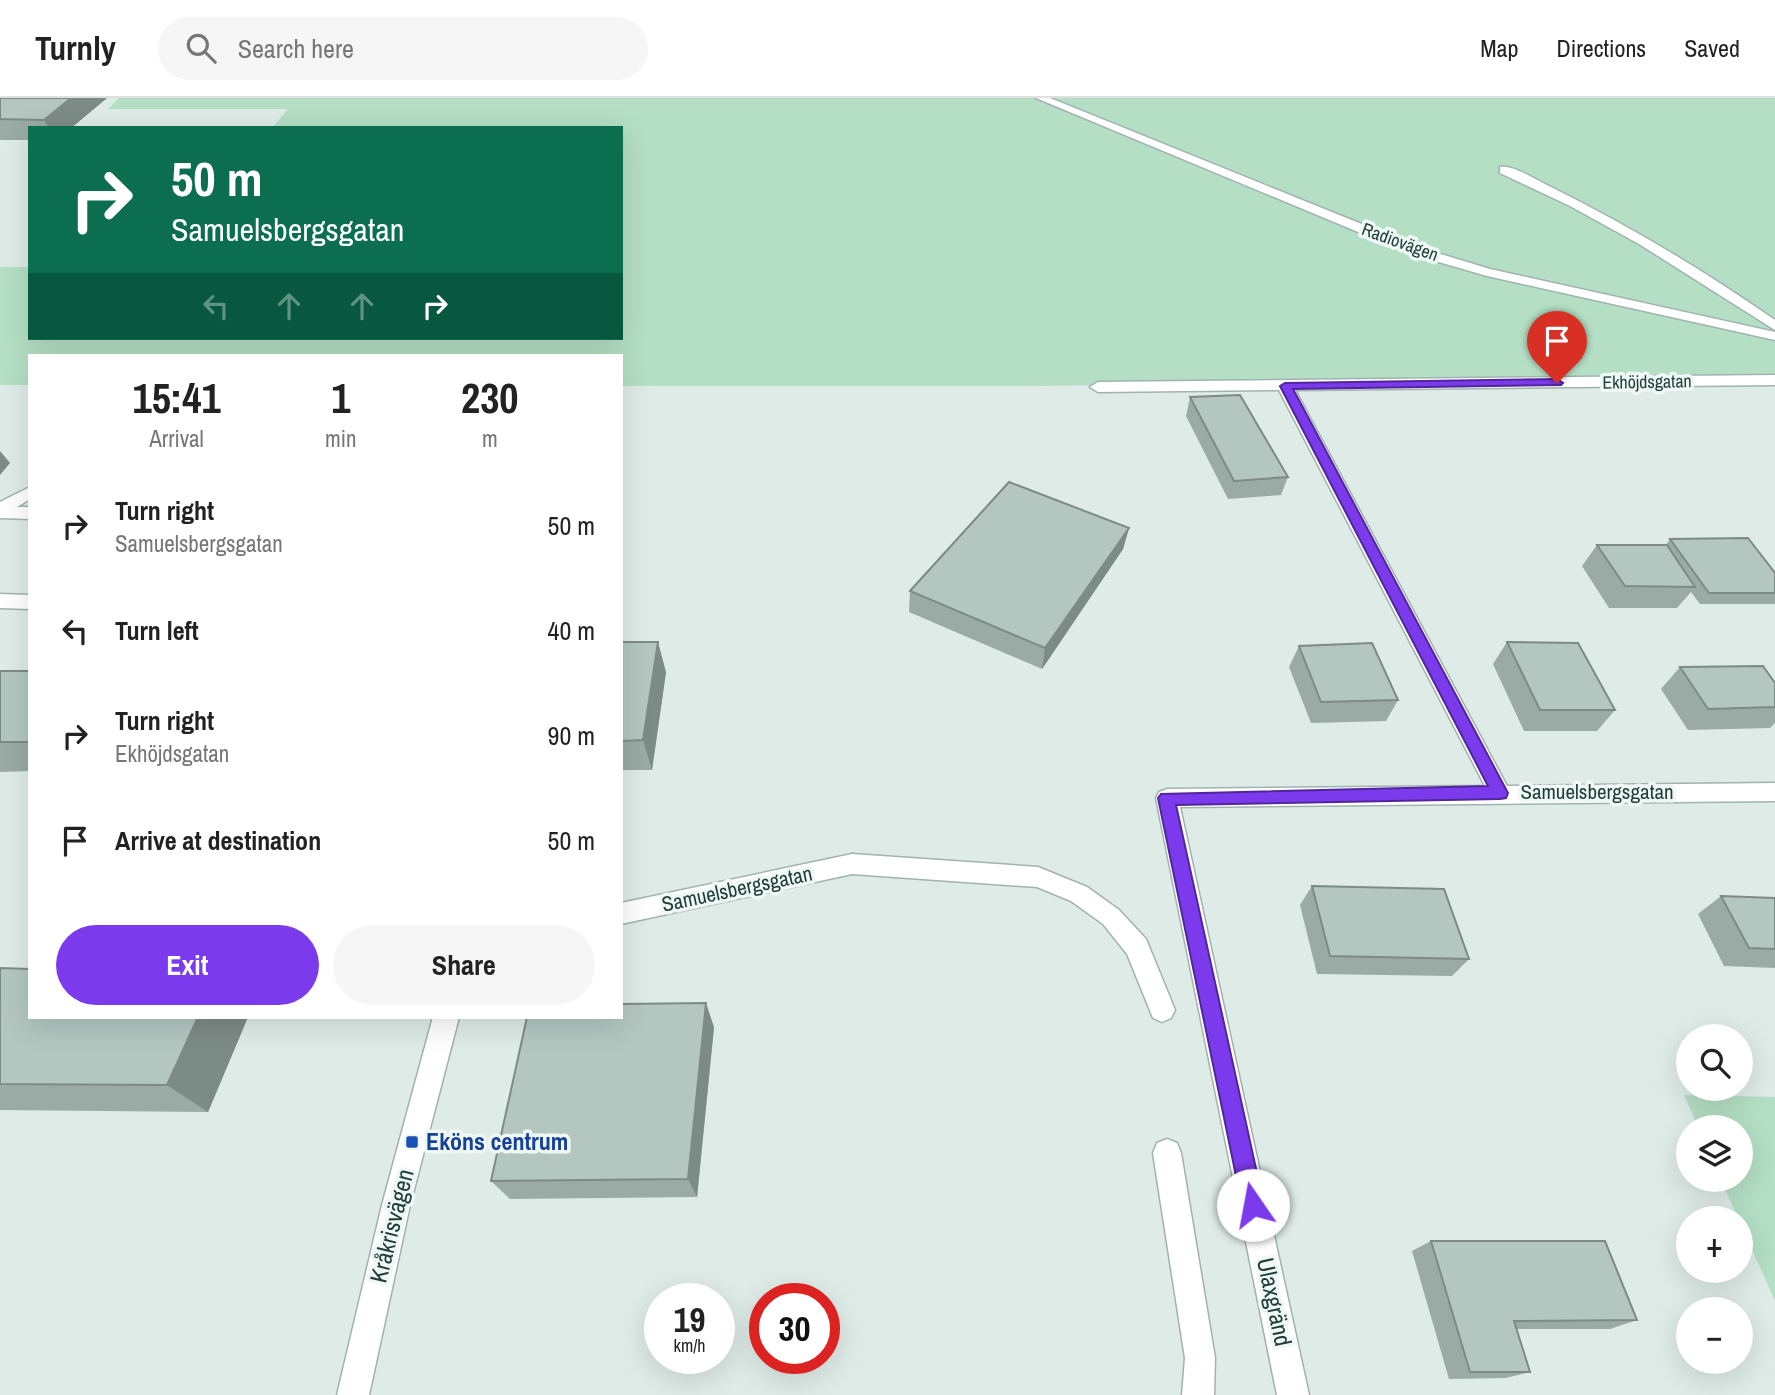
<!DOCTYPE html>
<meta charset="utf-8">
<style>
:root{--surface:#fff;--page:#f6f6f6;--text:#222;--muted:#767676;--line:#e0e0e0;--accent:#7c3aed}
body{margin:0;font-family:"Archivo Narrow",sans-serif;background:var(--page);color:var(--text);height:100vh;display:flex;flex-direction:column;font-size:26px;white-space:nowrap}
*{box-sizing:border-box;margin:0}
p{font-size:23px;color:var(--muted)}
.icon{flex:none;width:38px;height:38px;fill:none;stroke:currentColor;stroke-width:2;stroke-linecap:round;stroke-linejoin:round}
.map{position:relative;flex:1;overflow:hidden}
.panel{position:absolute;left:28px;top:256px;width:595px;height:665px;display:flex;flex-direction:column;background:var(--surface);border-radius:0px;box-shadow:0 7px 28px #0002}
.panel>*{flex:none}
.banner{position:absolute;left:28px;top:28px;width:595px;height:214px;border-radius:0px;box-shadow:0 7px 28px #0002;background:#0b6e4f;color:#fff;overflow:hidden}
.controls{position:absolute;left:1676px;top:926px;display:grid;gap:14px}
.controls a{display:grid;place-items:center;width:77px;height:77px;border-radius:50%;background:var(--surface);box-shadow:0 7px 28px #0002;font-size:35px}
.speed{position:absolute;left:644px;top:1185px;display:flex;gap:14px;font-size:35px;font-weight:700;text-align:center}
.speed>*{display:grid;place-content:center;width:91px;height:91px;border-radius:50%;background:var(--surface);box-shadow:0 7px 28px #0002;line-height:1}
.speed small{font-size:18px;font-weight:400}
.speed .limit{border:10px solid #d22;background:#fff;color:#111}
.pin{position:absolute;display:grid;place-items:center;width:60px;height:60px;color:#fff;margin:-72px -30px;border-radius:50% 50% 50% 0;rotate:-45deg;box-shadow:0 0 7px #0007}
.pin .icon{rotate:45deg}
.me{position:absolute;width:77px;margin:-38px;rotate:348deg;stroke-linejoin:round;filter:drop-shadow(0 0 5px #0008)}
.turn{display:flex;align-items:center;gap:24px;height:147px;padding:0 28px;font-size:32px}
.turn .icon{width:91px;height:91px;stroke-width:2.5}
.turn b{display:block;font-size:49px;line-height:60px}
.lanes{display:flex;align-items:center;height:66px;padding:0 28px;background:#0003;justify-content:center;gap:35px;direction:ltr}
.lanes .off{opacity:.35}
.eta{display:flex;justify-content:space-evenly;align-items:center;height:119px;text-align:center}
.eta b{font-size:42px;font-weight:800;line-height:49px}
.button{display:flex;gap:14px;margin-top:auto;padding:14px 28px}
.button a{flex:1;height:80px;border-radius:42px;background:var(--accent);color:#fff;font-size:28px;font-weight:800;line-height:80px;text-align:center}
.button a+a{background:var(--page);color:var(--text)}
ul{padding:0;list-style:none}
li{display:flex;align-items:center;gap:21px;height:105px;padding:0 28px}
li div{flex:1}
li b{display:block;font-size:26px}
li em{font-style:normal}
header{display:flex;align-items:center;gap:42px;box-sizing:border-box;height:98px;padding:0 35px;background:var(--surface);border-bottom:2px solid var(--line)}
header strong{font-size:33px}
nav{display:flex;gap:38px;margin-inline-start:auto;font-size:24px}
.search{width:490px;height:63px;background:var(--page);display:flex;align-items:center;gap:18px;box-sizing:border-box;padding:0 24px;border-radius:38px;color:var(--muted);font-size:26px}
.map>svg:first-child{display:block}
.green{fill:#b4dfc4}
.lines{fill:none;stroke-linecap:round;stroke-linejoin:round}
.service-casing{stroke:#a1b3af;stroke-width:3}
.minor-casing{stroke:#a1b3af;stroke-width:3}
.service{fill:#fff;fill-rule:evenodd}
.minor{fill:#fff;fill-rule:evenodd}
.wall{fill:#9aaaa5}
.shaded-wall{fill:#7d8b86}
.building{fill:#b3c6c0;stroke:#7d8b86;stroke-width:2}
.route{fill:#7c3aed;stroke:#51269a;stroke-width:2}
.transit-dot{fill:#1a4fb4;stroke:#eff8f4;stroke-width:2.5}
.labels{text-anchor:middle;stroke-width:7;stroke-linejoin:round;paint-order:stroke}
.far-street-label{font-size:18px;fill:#1e3d37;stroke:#eff8f4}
.street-label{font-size:21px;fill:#1e3d37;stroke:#eff8f4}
.near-transit-label{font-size:24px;font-weight:bold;fill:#164399;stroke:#eff8f4;text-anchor:start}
.near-street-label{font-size:24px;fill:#1e3d37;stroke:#eff8f4}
</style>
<header>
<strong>Turnly</strong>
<div class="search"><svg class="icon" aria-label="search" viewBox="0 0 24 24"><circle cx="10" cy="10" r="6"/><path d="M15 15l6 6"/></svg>Search here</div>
<nav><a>Map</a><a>Directions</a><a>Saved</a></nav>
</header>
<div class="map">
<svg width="1775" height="1297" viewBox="0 0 1775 1297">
<rect width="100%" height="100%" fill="#deebe7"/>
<g class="green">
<path d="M 119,0 L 1775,0 L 1775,281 L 1022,288 L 621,288 L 621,257 L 30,257 L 30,287 L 0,287 L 0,169 L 30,169 L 30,240 L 621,240 L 621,30 L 272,30 L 288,11 L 108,11 Z"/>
<path d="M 1684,997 L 1775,999 L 1775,1203 L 1741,1127 L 1741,1120 L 1738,1120 L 1721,1082 L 1741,1082 L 1741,1029 L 1698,1029 Z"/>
</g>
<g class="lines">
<g class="service-casing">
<g id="service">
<path d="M 1500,69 C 1514,67 1536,82 1549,88 C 1628,127 1703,172 1775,222 L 1775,232 L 1639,146 L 1570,108 L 1500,75 Z"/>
<path d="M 30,389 L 30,401 L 17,409 L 30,409 L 30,421 L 0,420 L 0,404 Z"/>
<path d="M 852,756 L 1038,769 L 1087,789 L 1119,812 L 1146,841 L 1175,912 L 1171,920 L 1162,924 L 1153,920 L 1127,856 L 1103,826 L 1071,803 L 1037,789 L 852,776 L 844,773 L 841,766 L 844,759 Z"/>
<path d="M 1167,1041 L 1177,1045 L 1181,1055 L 1215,1260 L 1214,1297 L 1182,1297 L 1185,1260 L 1153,1055 L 1157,1045 Z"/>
</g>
</g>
<g class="minor-casing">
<g id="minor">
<path d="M 1036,0 L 1050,0 L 1421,150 L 1490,171 L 1775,234 L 1775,242 L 1487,178 L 1411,156 Z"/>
<path d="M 1775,277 L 1775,287 L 1295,292 L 1507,688 L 1775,685 L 1775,703 L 1180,709 L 1309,1297 L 1277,1297 L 1156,700 L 1159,694 L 1167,691 L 1485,688 L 1279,292 L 1098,294 L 1090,289 L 1098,284 Z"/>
<path d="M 0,496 L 30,497 L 30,511 L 0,510 Z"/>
<path d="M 852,756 L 860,759 L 863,766 L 860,773 L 852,776 L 621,826 L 621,805 Z"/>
<path d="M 433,919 L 459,919 L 410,1107 L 369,1297 L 337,1297 L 382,1107 Z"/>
</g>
</g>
<use href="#service" class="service"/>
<use href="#minor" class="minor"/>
</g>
<g class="wall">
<path d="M 0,0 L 107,0 L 71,30 L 30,30 L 30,42 L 0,42 Z"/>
<path d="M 1190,299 L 1288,379 L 1281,397 L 1228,401 L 1186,318 Z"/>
<path d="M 1129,430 L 1123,451 L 1042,571 L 909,514 L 910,493 Z"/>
<path d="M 1670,441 L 1775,475 L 1775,506 L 1700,506 L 1691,494 L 1677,510 L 1609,510 L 1582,468 L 1597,447 L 1666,447 Z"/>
<path d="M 621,544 L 666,574 L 652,672 L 621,672 Z"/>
<path d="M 1507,544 L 1615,612 L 1597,633 L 1524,633 L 1493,566 Z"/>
<path d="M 1299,548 L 1398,602 L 1386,623 L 1311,625 L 1289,569 Z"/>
<path d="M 1680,569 L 1775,585 L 1775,625 L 1770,630 L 1688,632 L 1661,591 Z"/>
<path d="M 0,573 L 30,573 L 30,673 L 0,674 Z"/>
<path d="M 1312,788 L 1469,861 L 1452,878 L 1317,876 L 1300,807 Z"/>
<path d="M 1721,798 L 1775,800 L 1775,870 L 1724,868 L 1698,816 Z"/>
<path d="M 0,870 L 30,919 L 248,919 L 208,1014 L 0,1012 Z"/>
<path d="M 714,929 L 697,1099 L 510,1101 L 491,1083 Z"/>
<path d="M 1431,1143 L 1637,1222 L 1610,1231 L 1516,1231 L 1530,1274 L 1506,1280 L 1449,1281 L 1412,1153 Z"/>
</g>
<g class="shaded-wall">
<path d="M 71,0 L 107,0 L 71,30 L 49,30 L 44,22 Z"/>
<path d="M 0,353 L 10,365 L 0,377 Z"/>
<path d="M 1129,430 L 1123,451 L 1042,571 L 1045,550 Z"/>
<path d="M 658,544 L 666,574 L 652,672 L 643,642 Z"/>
<path d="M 706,905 L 714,929 L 697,1099 L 688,1081 Z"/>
<path d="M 198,919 L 248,919 L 208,1014 L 167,987 Z"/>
</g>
<g class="building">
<path d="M 0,0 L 71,0 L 44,22 L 0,21 Z"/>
<path d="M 1240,297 L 1288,379 L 1234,383 L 1190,299 Z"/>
<path d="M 1009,384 L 1129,430 L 1045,550 L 910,493 Z"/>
<path d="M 1748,440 L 1775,475 L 1775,495 L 1709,495 L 1670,441 Z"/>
<path d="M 1597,447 L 1667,447 L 1695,489 L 1625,488 Z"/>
<path d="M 621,544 L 658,544 L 643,642 L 621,643 Z"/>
<path d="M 1507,544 L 1578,545 L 1615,612 L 1540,612 Z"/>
<path d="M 1372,545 L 1398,602 L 1321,604 L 1299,548 Z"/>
<path d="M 1763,568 L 1775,585 L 1775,609 L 1708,611 L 1680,569 Z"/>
<rect x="0" y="573" width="30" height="71"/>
<path d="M 1312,788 L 1444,791 L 1469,861 L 1330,858 Z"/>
<path d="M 1721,798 L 1775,800 L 1775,851 L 1749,850 Z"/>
<path d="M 0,870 L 30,871 L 30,919 L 198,919 L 167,987 L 0,986 Z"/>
<path d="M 706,905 L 688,1081 L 491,1083 L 527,919 L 621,919 L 621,906 Z"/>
<path d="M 1431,1143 L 1605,1143 L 1637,1222 L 1514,1223 L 1530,1274 L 1470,1274 Z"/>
</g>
<path class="route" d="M 1557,281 L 1563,285 L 1561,287 L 1293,291 L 1508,695 L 1506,700 L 1500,701 L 1176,707 L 1264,1107 L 1261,1115 L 1253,1118 L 1245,1115 L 1242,1107 L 1158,700 L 1161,696 L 1488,688 L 1280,288 L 1285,285 Z"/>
<rect class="transit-dot" x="405" y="1037" width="14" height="14" rx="3.5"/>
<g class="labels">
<g class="far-street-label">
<text transform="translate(1400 144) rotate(20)" y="6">Radiovägen</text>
<text transform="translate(1647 284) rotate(-1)" y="6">Ekhöjdsgatan</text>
</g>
<g class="street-label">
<text x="1597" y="701">Samuelsbergsgatan</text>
<text transform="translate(737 791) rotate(-12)" y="7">Samuelsbergsgatan</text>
</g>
<g class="near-transit-label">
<text x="426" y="1052">Eköns centrum</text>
</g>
<g class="near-street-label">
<text transform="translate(392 1128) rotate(-76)" y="8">Kråkrisvägen</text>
<text transform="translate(1274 1204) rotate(78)" y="8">Ulaxgränd</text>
</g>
</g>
</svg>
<div class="controls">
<a><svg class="icon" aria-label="search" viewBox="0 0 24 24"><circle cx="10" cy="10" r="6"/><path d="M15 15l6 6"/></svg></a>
<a><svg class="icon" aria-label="layers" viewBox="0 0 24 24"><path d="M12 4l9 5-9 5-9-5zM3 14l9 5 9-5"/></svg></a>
<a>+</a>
<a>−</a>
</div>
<div class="speed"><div>19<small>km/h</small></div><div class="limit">30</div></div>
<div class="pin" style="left:1557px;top:285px;background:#d93025"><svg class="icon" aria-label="arrive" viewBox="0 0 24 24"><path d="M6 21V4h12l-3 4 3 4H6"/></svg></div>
<svg class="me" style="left:1253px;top:1107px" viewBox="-20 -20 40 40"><circle r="19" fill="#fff"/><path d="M0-13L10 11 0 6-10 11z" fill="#7c3aed"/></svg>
<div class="banner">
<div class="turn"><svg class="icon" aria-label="right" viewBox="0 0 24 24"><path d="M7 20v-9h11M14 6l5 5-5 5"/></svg><div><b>50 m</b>Samuelsbergsgatan</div></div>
<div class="lanes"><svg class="icon off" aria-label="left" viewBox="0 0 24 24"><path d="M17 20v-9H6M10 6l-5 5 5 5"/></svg><svg class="icon off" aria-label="ahead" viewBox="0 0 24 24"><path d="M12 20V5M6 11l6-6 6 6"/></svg><svg class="icon off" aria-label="ahead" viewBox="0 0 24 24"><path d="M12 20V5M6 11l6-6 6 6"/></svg><svg class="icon" aria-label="right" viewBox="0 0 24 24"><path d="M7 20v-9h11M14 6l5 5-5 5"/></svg></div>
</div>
<section class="panel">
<div class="eta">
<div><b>15:41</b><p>Arrival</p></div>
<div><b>1</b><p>min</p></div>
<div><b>230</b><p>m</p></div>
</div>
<ul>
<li><svg class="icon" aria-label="right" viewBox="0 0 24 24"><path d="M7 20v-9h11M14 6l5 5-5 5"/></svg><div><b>Turn right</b><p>Samuelsbergsgatan</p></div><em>50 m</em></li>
<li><svg class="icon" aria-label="left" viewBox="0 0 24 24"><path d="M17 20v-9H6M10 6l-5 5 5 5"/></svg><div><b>Turn left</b></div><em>40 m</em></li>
<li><svg class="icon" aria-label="right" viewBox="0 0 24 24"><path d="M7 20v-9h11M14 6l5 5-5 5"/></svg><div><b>Turn right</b><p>Ekhöjdsgatan</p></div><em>90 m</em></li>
<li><svg class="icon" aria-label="arrive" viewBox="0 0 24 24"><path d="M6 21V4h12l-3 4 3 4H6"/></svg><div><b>Arrive at destination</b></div><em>50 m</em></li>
</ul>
<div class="button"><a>Exit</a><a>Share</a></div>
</section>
</div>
